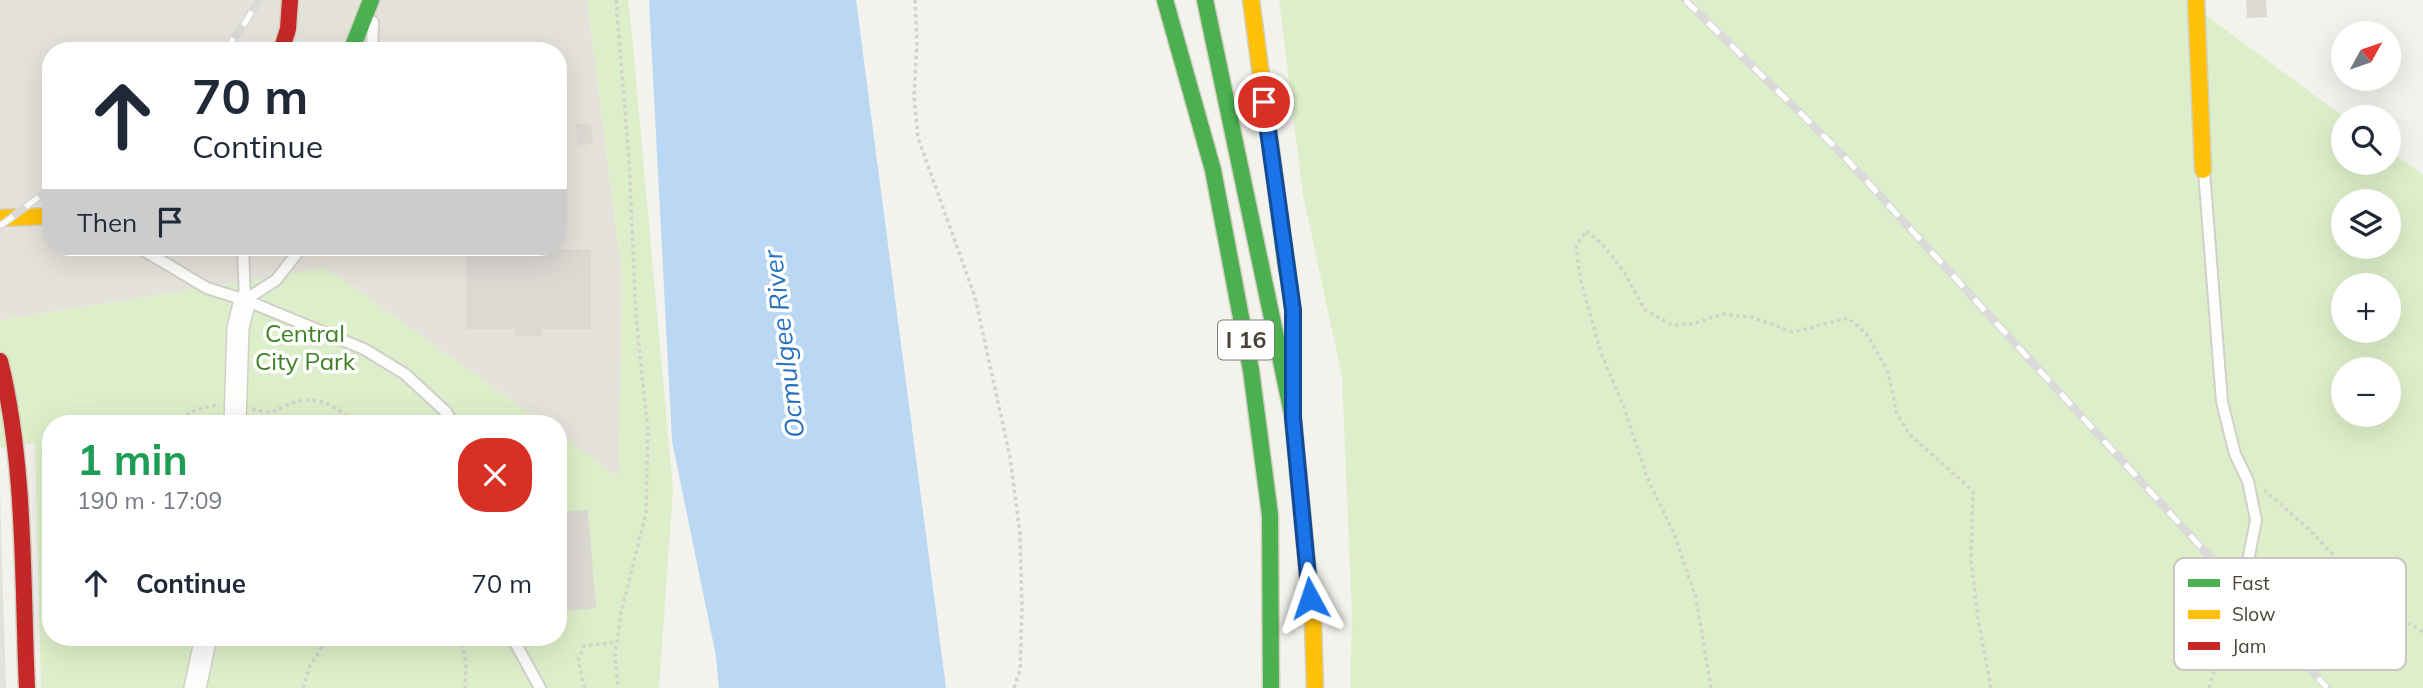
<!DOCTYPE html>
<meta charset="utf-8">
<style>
:root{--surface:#fff;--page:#f2f2f3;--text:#1f2937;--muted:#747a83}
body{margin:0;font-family:Mulish,sans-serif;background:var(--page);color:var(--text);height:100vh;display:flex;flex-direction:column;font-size:26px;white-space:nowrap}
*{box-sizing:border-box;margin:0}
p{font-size:23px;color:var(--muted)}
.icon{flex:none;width:38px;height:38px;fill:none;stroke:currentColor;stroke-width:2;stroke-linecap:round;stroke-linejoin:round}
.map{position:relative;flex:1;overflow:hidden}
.panel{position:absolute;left:42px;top:415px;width:525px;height:231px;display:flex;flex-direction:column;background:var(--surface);border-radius:28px;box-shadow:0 7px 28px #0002}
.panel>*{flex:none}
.guide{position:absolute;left:42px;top:42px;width:525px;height:214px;border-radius:28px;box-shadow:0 7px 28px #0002;background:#fff;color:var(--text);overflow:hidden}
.needle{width:46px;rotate:50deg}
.tools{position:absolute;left:2331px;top:21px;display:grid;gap:14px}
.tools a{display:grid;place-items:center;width:70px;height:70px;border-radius:50%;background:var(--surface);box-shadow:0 7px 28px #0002;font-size:35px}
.pin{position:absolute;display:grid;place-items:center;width:60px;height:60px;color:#fff;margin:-30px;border:4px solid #fff;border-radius:50%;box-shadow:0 2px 7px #0007}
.me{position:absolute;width:77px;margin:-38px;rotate:355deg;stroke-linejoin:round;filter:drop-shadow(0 0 5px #0008)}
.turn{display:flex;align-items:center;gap:24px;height:147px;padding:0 35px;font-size:32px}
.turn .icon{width:91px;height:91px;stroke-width:2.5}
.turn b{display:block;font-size:49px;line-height:60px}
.then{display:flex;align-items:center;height:66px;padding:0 35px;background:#0003;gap:14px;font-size:26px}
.round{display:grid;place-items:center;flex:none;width:74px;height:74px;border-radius:28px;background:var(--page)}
.head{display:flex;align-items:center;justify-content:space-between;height:119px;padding:0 35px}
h1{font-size:42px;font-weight:700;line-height:52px;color:#1e9e55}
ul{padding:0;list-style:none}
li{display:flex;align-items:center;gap:21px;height:98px;padding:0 35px}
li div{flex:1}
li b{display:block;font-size:26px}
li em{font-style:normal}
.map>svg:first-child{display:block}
.industrial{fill:#e5e2db;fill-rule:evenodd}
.green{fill:#ddefca;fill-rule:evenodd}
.parking{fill:#e2e1db}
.water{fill:#bad7f4}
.building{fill:#dbd9d2}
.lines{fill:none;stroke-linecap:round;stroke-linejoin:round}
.lane-casing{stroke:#d1cfc9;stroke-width:14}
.street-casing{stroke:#d1cfc9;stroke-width:24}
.fast-casing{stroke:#d3d0c2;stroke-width:19}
.slow-casing{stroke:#d3d0c2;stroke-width:19}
.jam-casing{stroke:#d3d0c2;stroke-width:19}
.path{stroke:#d3d2cb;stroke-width:3.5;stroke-dasharray:3.5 3.5;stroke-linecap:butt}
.lane{stroke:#fdfdfc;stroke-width:10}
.street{stroke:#fdfdfc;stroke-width:21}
.fast{stroke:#4caf50;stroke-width:16}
.slow{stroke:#ffc107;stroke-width:16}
.jam{stroke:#c62828;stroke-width:16}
.rail-casing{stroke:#dadad9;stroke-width:8}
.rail{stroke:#fff;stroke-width:5;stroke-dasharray:16;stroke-linecap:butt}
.route-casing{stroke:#114b97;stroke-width:18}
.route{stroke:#1a73e8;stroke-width:12}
.labels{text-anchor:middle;stroke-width:7;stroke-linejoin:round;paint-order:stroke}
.shield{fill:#fff;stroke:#807c72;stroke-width:2}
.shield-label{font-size:23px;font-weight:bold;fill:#4a4436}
.park-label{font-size:24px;fill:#3e8224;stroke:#fff}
.water-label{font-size:26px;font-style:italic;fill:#2570c1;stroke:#fff}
.key{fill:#fff;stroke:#c9c7c3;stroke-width:2}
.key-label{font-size:19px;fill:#4a4436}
</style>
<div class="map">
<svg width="2423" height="688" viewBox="0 0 2423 688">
<rect width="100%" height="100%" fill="#f3f2ec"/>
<path class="industrial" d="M 0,0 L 587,0 L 622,273 L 619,478 L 558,434 L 558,424 L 543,423 L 326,268 L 0,320 ZM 51,51 L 558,51 L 558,247 L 51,247 Z"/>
<g class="green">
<path d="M 587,0 L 628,0 L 632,35 L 673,490 L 659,688 L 41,688 L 35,443 L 0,448 L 0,320 L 326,268 L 543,423 L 51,424 L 51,637 L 558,637 L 558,434 L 619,477 L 622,273 Z"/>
<path d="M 1279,0 L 2185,0 L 2344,117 L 2343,163 L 2389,163 L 2389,150 L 2423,175 L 2423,688 L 1350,688 L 1352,617 L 1342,377 L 1303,195 ZM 2343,201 L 2389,201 L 2389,247 L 2343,247 ZM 2343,285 L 2389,285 L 2389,331 L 2343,331 ZM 2343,369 L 2389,369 L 2389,415 L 2343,415 Z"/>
</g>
<path class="parking" d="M 0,489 L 2,562 L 6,688 L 0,688 Z"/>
<path class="water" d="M 649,0 L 856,0 L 946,688 L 719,688 L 716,656 L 672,441 Z"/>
<g class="building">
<path d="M 2246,0 L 2266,0 L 2267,17 L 2247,18 Z"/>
<path d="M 591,123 L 593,144 L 577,145 L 576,124 Z"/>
<path d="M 523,249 L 591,249 L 591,329 L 542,329 L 542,336 L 515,336 L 515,329 L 466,329 L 466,251 Z"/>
<path d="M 588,510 L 596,608 L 565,611 L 562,574 L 558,575 L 558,512 Z"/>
</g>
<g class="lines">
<g class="lane-casing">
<g id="lane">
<path d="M 372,51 L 373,22"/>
<path d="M 2204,171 L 2222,402 L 2235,454 L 2248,481 L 2256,520 L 2242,592 L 2232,610"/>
<path d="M 138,247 L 207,288 L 245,300 L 364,349 L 405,374 L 446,412 L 453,424"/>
<path d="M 243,247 L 245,300 L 276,280 L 302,247"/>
<path d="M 512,637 L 540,688"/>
</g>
</g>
<g class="street-casing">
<g id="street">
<path d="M 235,424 L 238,328 L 245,300"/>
<path d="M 195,688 L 206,637"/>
</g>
</g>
<g class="fast-casing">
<g id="fast">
<path d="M 1165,0 L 1213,170 L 1251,370 L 1270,515 L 1271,688"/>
<path d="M 1205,0 L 1293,418 L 1305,544"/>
<path d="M 351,51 L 371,0"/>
</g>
</g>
<g class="slow-casing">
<g id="slow">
<path d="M 1251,0 L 1287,270"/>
<path d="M 2196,0 L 2203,170"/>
<path d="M 0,218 L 51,216"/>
<path d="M 1305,544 L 1313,624 L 1315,688"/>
</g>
</g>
<g class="jam-casing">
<g id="jam">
<path d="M 281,51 L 288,29 L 290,0"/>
<path d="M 0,361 C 26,467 22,579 27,688"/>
</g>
</g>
<g class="path">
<path d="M 616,0 L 629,160 L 636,318 L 648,431 L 646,513 L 621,613 L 615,655 L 618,688"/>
<path d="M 915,0 L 917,44 L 914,96 L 918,138 L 975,297 L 1010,457 L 1020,534 L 1022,607 L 1020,670 L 1014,688"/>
<path d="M 252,409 C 279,416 274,408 295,402 C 321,395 338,408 356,424"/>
<path d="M 167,424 L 198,409 L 217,405"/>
<path d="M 2264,490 C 2282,506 2301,521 2317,538 C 2351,573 2381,608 2423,632"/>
<path d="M 47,573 L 51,562"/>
<path d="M 460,637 L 466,663 L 465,688"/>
<path d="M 303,688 L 310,666 L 328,637"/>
<path d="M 585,688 L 578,661 L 584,646 L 617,642"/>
<path d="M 1711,688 L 1696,598 L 1675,536 L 1647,477 L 1625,410 L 1601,353 L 1580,278 L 1576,246 L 1586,231 L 1603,245 L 1625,273 L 1645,310 L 1672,325 L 1692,324 L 1723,314 L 1752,317 L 1793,332 L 1848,318 L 1867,334 L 1888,372 L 1897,414 L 1909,434 L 1973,491 L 1971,560 L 1978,619 L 1991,688"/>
<path d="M 2209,688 L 2229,622"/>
</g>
<use href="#lane" class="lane"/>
<use href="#street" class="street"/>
<use href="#fast" class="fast"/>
<use href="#slow" class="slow"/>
<use href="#jam" class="jam"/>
<g class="rail-casing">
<g id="rail">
<path d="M 1685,0 L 1841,153 L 2242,592 L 2327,688"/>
<path d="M 224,51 L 243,26 L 259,0"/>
<path d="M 0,226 L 51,188"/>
</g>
</g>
<use href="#rail" class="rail"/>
</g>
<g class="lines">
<g class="route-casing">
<path id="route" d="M 1264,102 L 1293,310 L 1293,418 L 1310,598"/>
</g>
<use href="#route" class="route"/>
</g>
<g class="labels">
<rect class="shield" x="1218" y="320.5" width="56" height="39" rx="5"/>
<g class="shield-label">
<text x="1246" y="348">I 16</text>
</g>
<g class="park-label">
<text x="305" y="342">Central<tspan x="305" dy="28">City Park</tspan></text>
</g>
<g class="water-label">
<text transform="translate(784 344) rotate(-97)" y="9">Ocmulgee River</text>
</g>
</g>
<rect x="2174" y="558" width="232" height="112" rx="10" class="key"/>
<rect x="2188" y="579" width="32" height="8" fill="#4caf50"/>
<rect x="2188" y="610" width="32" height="9" fill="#ffc107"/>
<rect x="2188" y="642" width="32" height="8" fill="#c62828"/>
<g class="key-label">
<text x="2232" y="590">Fast</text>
<text x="2232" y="621">Slow</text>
<text x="2232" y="653">Jam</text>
</g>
</svg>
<div class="tools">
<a><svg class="needle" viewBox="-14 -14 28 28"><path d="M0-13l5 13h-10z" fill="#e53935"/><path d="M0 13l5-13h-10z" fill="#747a83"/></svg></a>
<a><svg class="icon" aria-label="search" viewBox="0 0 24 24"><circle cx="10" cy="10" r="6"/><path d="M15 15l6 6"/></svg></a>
<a><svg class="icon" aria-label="layers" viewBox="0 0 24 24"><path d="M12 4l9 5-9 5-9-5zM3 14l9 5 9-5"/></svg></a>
<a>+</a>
<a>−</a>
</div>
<div class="pin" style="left:1264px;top:102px;background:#d93025"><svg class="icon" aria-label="arrive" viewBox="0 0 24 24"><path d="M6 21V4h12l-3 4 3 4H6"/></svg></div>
<svg class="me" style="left:1310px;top:598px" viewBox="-20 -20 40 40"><path d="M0-17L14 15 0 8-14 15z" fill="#1a73e8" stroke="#fff" stroke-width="4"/></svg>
<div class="guide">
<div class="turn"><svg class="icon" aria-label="ahead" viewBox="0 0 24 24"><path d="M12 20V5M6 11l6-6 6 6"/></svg><div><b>70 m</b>Continue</div></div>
<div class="then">Then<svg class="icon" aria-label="arrive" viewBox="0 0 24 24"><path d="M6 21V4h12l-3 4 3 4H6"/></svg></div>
</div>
<section class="panel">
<div class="head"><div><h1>1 min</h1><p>190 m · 17:09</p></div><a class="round" style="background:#d93025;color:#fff"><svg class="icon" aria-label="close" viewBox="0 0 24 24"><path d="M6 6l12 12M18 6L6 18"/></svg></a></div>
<ul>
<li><svg class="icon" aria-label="ahead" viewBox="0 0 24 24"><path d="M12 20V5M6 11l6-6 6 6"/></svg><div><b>Continue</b></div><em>70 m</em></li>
</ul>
</section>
</div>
